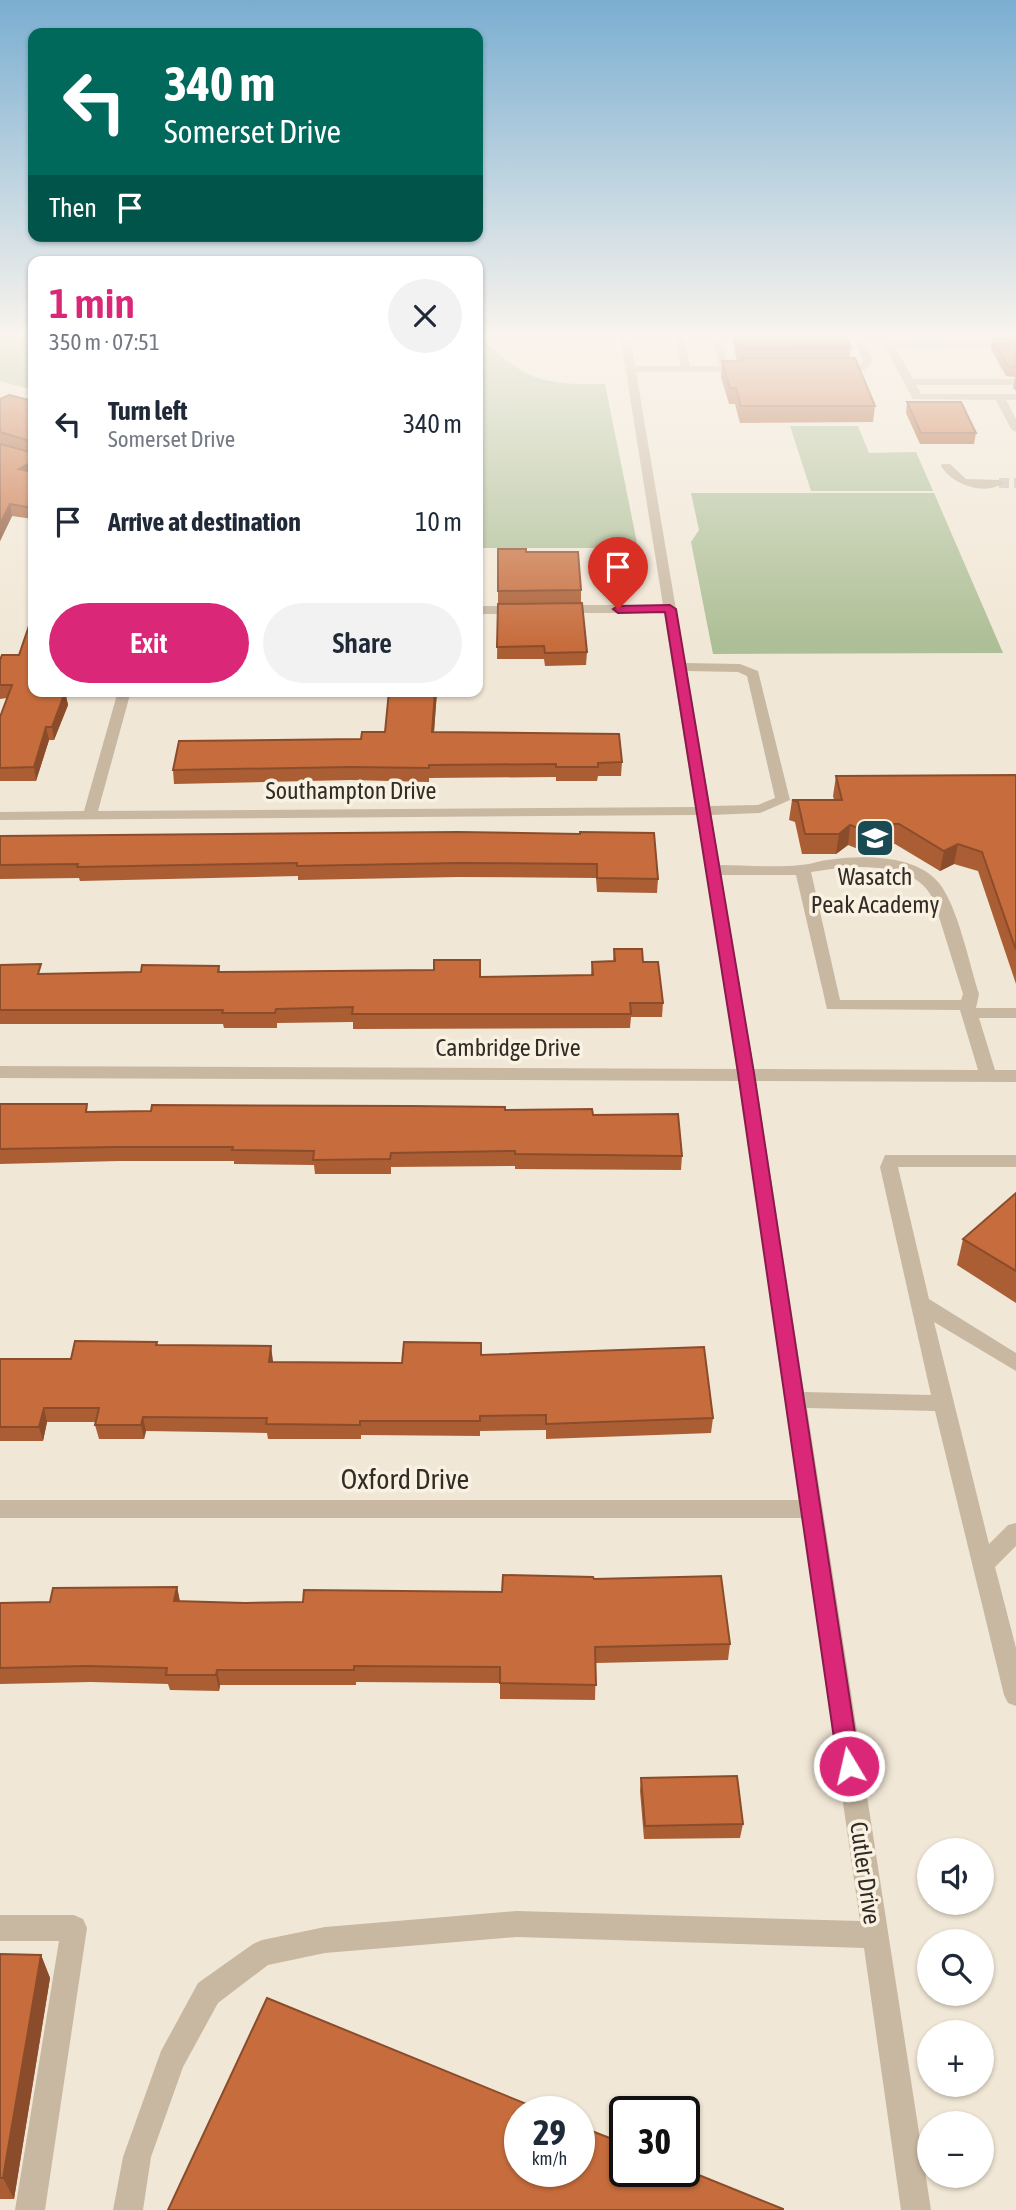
<!DOCTYPE html>
<meta charset="utf-8">
<style>
:root{--surface:#fff;--page:#f2f2f3;--text:#1f2937;--muted:#747a83;--accent:#db2777}
body{margin:0;font-family:"Asap Condensed",sans-serif;background:var(--page);color:var(--text);height:100vh;display:flex;flex-direction:column;font-size:26px;white-space:nowrap}
*{box-sizing:border-box;margin:0}
p{font-size:23px;color:var(--muted)}
.icon{flex:none;width:38px;height:38px;fill:none;stroke:currentColor;stroke-width:2;stroke-linecap:round;stroke-linejoin:round}
.map{position:relative;flex:1;overflow:hidden}
.sheet{position:absolute;left:28px;top:256px;width:455px;height:441px;display:flex;flex-direction:column;background:var(--surface);border-radius:14px;box-shadow:0 2px 5px #0004}
.sheet>*{flex:none}
.banner{position:absolute;left:28px;top:28px;width:455px;height:214px;border-radius:14px;box-shadow:0 2px 5px #0004;background:#00695c;color:#fff;overflow:hidden}
.buttons{position:absolute;left:917px;top:1838px;display:grid;gap:14px}
.buttons a{display:grid;place-items:center;width:77px;height:77px;border-radius:50%;background:var(--surface);box-shadow:0 2px 5px #0004;font-size:35px}
.speed{position:absolute;left:504px;top:2096px;display:flex;gap:14px;font-size:35px;font-weight:700;text-align:center}
.speed>*{display:grid;place-content:center;width:91px;height:91px;border-radius:50%;background:var(--surface);box-shadow:0 2px 5px #0004;line-height:1}
.speed small{font-size:18px;font-weight:400}
.speed .limit{border:4px solid #111;border-radius:10px;background:#fff;color:#111}
.pin{position:absolute;display:grid;place-items:center;width:60px;height:60px;color:#fff;margin:-72px -30px;border-radius:50% 50% 50% 0;rotate:-45deg;box-shadow:0 0 7px #0007}
.pin .icon{rotate:45deg}
.me{position:absolute;width:77px;margin:-38px;rotate:351deg;stroke-linejoin:round;filter:drop-shadow(0 0 5px #0008)}
.turn{display:flex;align-items:center;gap:24px;height:147px;padding:0 21px;font-size:32px}
.turn .icon{width:91px;height:91px;stroke-width:2.5}
.turn b{display:block;font-size:49px;line-height:60px}
.then{display:flex;align-items:center;height:66px;padding:0 21px;background:#0003;gap:14px;font-size:26px}
.round{display:grid;place-items:center;flex:none;width:74px;height:74px;border-radius:37px;background:var(--page)}
.headline{display:flex;align-items:center;justify-content:space-between;height:119px;padding:0 21px}
h1{font-size:42px;font-weight:600;line-height:52px;color:var(--accent)}
.primary-button{display:flex;gap:14px;margin-top:auto;padding:14px 21px}
.primary-button a{flex:1;height:80px;border-radius:42px;background:var(--accent);color:#fff;font-size:28px;font-weight:600;line-height:80px;text-align:center}
.primary-button a+a{background:var(--page);color:var(--text)}
ul{padding:0;list-style:none}
li{display:flex;align-items:center;gap:21px;height:98px;padding:0 21px}
li div{flex:1}
li b{display:block;font-size:26px}
li em{font-style:normal}
.map>svg:first-child{display:block}
.green{fill:#adbf96}
.lines{fill:none;stroke-linecap:round;stroke-linejoin:round}
.minor-tunnel{stroke:#cbc1b3;stroke-width:10;stroke-dasharray:10 5;stroke-linecap:butt}
.minor{fill:#c8b8a2;fill-rule:evenodd}
.wall{fill:#ab5e34}
.shaded-wall{fill:#8b4c2b}
.building{fill:#c76d3d;stroke:#8b4c2b;stroke-width:2}
.route{fill:#db2777;stroke:#8e194d;stroke-width:2}
.labels{text-anchor:middle;stroke-width:7;stroke-linejoin:round;paint-order:stroke}
.street-label{font-size:24px;fill:#332b25;stroke:#f9f1e2}
.poi-label{font-size:24px;fill:#332b25;stroke:#f9f1e2}
.near-street-label{font-size:28px;fill:#332b25;stroke:#f9f1e2}
</style>
<div class="map">
<svg width="1016" height="2210" viewBox="0 0 1016 2210">
<rect width="100%" height="100%" fill="#f1e7d6"/>
<g class="green">
<path d="M 0,334 L 33,334 L 33,390 L 0,381 Z"/>
<path d="M 478,335 C 525,380 540,385 605,384 L 638,548 L 478,548 Z"/>
<path d="M 790,426 L 858,426 L 869,453 L 916,452 L 933,491 L 811,491 Z"/>
<path d="M 691,493 L 934,493 L 1003,653 L 713,654 L 691,542 L 699,530 Z"/>
</g>
<g class="lines">
<path class="minor-tunnel" d="M 999,483 L 1016,483"/>
<g class="minor">
<path d="M 620,334 L 630,334 L 635,366 L 681,366 L 674,334 L 683,334 L 690,366 L 719,366 L 711,334 L 720,334 L 729,366 L 743,366 L 748,369 L 743,372 L 636,372 L 685,663 L 740,664 L 758,671 L 790,800 L 760,813 L 711,815 L 720,865 C 746,865 774,868 800,865 C 809,865 818,861 827,860 C 860,855 916,854 939,883 C 958,907 969,963 979,994 L 976,1008 L 1016,1008 L 1016,1018 L 979,1018 L 995,1070 L 1016,1070 L 1016,1082 L 756,1081 L 804,1392 L 931,1395 L 880,1167 L 885,1155 L 1016,1155 L 1016,1167 L 898,1167 L 929,1299 L 1016,1353 L 1016,1371 L 934,1322 L 989,1544 L 1008,1525 L 1016,1523 L 1016,1546 L 995,1567 L 1016,1648 L 1016,1706 L 1008,1703 L 1004,1695 L 935,1411 L 807,1408 L 931,2210 L 901,2210 L 864,1948 L 517,1937 L 325,1953 L 268,1965 L 218,2003 L 183,2067 L 151,2157 L 143,2210 L 113,2210 L 123,2157 L 161,2051 L 198,1983 L 253,1944 L 262,1940 L 325,1927 L 517,1911 L 860,1921 L 802,1518 L 0,1518 L 0,1500 L 799,1500 L 739,1081 L 0,1078 L 0,1066 L 737,1069 L 697,815 L 0,820 L 0,812 L 84,811 L 118,691 L 131,691 L 98,811 L 695,807 L 664,613 L 562,613 L 556,609 L 562,605 L 663,605 ZM 687,671 L 738,672 L 747,676 L 775,798 L 758,805 L 710,806 ZM 845,867 C 878,867 918,866 934,901 L 963,994 L 961,1000 L 840,1000 L 811,872 ZM 721,875 L 796,875 L 827,1009 L 960,1010 L 978,1070 L 754,1069 Z"/>
<path d="M 847,334 L 857,334 L 865,343 L 873,361 L 865,370 L 837,372 L 832,369 L 837,366 L 859,365 L 863,361 L 856,344 Z"/>
<path d="M 878,334 L 887,334 L 892,341 L 1016,340 L 1016,346 L 895,347 L 913,379 L 1016,379 L 1016,385 L 916,385 L 921,394 L 1016,394 L 1016,400 L 1006,400 L 1016,419 L 1016,432 L 1011,429 L 996,400 L 913,399 Z"/>
<path d="M 942,464 L 950,464 L 966,479 L 999,480 L 1004,483 C 984,496 953,485 941,466 Z"/>
<path d="M 478,606 L 520,606 L 526,610 L 520,614 L 478,614 Z"/>
<path d="M 0,1915 L 74,1915 L 83,1919 L 87,1928 L 45,2210 L 15,2210 L 59,1941 L 0,1941 Z"/>
</g>
</g>
<g class="wall">
<path d="M 731,334 L 845,334 L 851,347 L 849,358 L 875,406 L 873,422 L 740,423 L 735,404 L 729,404 L 721,377 L 722,361 L 737,361 Z"/>
<path d="M 1016,338 L 1016,377 L 1006,376 L 991,349 L 992,339 Z"/>
<path d="M 1015,377 L 1016,377 L 1016,391 L 1013,388 Z"/>
<path d="M 0,399 L 33,401 L 33,519 L 12,516 L 0,541 Z"/>
<path d="M 907,402 L 976,433 L 974,444 L 920,444 L 906,413 Z"/>
<path d="M 498,549 L 526,552 L 581,590 L 581,603 L 498,603 Z"/>
<path d="M 498,604 L 587,652 L 586,665 L 545,666 L 544,659 L 497,659 Z"/>
<path d="M 19,655 L 33,691 L 65,691 L 68,705 L 54,740 L 49,740 L 36,781 L 0,781 L 0,717 L 7,698 L 0,699 L 0,660 Z"/>
<path d="M 437,691 L 434,732 L 622,762 L 621,776 L 598,776 L 597,781 L 556,781 L 556,777 L 429,778 L 429,782 L 351,780 L 174,784 L 173,770 L 361,739 L 385,732 Z"/>
<path d="M 1016,775 L 1016,984 L 978,871 L 954,864 L 940,871 L 895,844 L 871,844 L 863,851 L 848,845 L 836,854 L 802,854 L 795,822 L 789,820 L 792,800 L 834,800 L 833,796 L 836,776 Z"/>
<path d="M 458,832 L 658,879 L 657,893 L 597,892 L 596,878 L 459,877 L 298,880 L 298,876 L 80,881 L 79,878 L 0,879 L 0,836 Z"/>
<path d="M 614,949 L 643,962 L 663,1003 L 662,1017 L 631,1017 L 630,1028 L 353,1029 L 353,1022 L 277,1023 L 277,1028 L 224,1028 L 223,1024 L 0,1024 L 0,965 L 43,974 L 141,972 L 219,966 L 220,972 L 480,977 L 591,975 L 592,962 L 613,962 Z"/>
<path d="M 0,1104 L 89,1112 L 505,1110 L 593,1115 L 682,1156 L 681,1170 L 515,1169 L 515,1166 L 391,1167 L 391,1174 L 315,1174 L 314,1165 L 234,1164 L 234,1161 L 119,1161 L 0,1164 Z"/>
<path d="M 1016,1193 L 1016,1303 L 957,1265 L 963,1239 Z"/>
<path d="M 157,1342 L 158,1345 L 273,1361 L 273,1362 L 402,1363 L 482,1355 L 713,1418 L 711,1433 L 546,1439 L 546,1430 L 480,1431 L 480,1436 L 361,1435 L 361,1439 L 268,1439 L 267,1433 L 146,1431 L 144,1439 L 99,1439 L 95,1425 L 96,1422 L 47,1422 L 43,1441 L 0,1441 L 0,1359 L 71,1359 Z"/>
<path d="M 594,1579 L 730,1644 L 728,1660 L 596,1663 L 595,1700 L 500,1699 L 500,1683 L 356,1682 L 356,1685 L 220,1685 L 219,1691 L 170,1690 L 168,1684 L 91,1682 L 0,1684 L 0,1603 L 50,1602 L 177,1587 L 180,1601 L 245,1603 L 303,1602 L 502,1592 Z"/>
<path d="M 641,1778 L 743,1824 L 740,1838 L 644,1839 L 640,1791 Z"/>
<path d="M 0,1954 L 41,1955 L 50,1978 L 14,2199 L 0,2199 Z"/>
</g>
<g class="shaded-wall">
<path d="M 33,461 L 33,474 L 19,469 Z"/>
<path d="M 10,504 L 12,516 L 0,541 L 0,524 Z"/>
<path d="M 59,691 L 65,691 L 64,695 L 65,692 L 68,705 L 54,740 L 52,727 Z"/>
<path d="M 435,691 L 437,691 L 433,745 L 432,732 Z"/>
<path d="M 46,727 L 49,740 L 36,781 L 34,767 Z"/>
<path d="M 875,824 L 871,844 L 863,851 L 866,831 Z"/>
<path d="M 850,825 L 848,845 L 836,854 L 839,834 Z"/>
<path d="M 958,844 L 954,864 L 940,871 L 944,851 Z"/>
<path d="M 271,1346 L 273,1361 L 271,1377 L 269,1362 Z"/>
<path d="M 44,1408 L 47,1422 L 43,1441 L 39,1427 Z"/>
<path d="M 143,1417 L 146,1431 L 144,1439 L 141,1425 Z"/>
<path d="M 177,1587 L 180,1603 L 174,1601 Z"/>
<path d="M 217,1670 L 220,1685 L 219,1691 L 216,1675 Z"/>
<path d="M 41,1955 L 50,1978 L 14,2199 L 3,2178 Z"/>
</g>
<g class="building">
<path d="M 736,334 L 845,334 L 851,347 L 739,348 Z"/>
<path d="M 1016,338 L 1016,367 L 1008,366 L 992,339 Z"/>
<path d="M 742,358 L 855,358 L 875,406 L 741,406 L 736,388 L 730,388 L 722,361 L 743,361 Z"/>
<path d="M 9,395 L 33,401 L 33,445 L 33,442 L 0,432 L 0,399 Z"/>
<path d="M 907,402 L 961,402 L 976,433 L 921,433 Z"/>
<path d="M 0,444 L 30,452 L 33,450 L 33,461 L 19,469 L 33,472 L 33,508 L 10,504 L 0,524 Z"/>
<path d="M 498,549 L 526,549 L 526,552 L 578,552 L 581,590 L 498,591 Z"/>
<path d="M 582,603 L 587,652 L 545,653 L 544,646 L 497,647 L 498,604 Z"/>
<path d="M 33,614 L 33,691 L 59,691 L 59,692 L 65,692 L 52,727 L 46,727 L 34,767 L 0,768 L 0,717 L 12,685 L 0,685 L 0,660 L 2,655 L 19,655 Z"/>
<path d="M 389,691 L 435,691 L 432,732 L 619,734 L 622,762 L 598,763 L 598,767 L 556,767 L 556,764 L 429,765 L 429,768 L 350,767 L 173,770 L 179,741 L 361,739 L 362,732 L 385,732 Z"/>
<path d="M 1016,775 L 1016,950 L 982,852 L 958,844 L 944,851 L 899,824 L 875,824 L 866,831 L 850,825 L 839,834 L 805,834 L 798,802 L 792,800 L 842,800 L 836,776 Z"/>
<path d="M 458,832 L 580,834 L 580,832 L 654,833 L 658,879 L 597,878 L 597,864 L 458,863 L 297,866 L 297,863 L 77,867 L 78,864 L 0,865 L 0,836 Z"/>
<path d="M 614,949 L 642,949 L 643,962 L 658,962 L 663,1003 L 630,1003 L 631,1014 L 352,1014 L 353,1007 L 276,1009 L 275,1013 L 222,1013 L 223,1010 L 0,1010 L 0,965 L 41,964 L 38,974 L 141,972 L 142,965 L 219,966 L 218,972 L 434,970 L 434,960 L 480,960 L 480,977 L 593,975 L 592,962 L 615,961 Z"/>
<path d="M 0,1104 L 87,1104 L 86,1112 L 151,1111 L 152,1105 L 410,1106 L 505,1107 L 505,1110 L 592,1109 L 593,1115 L 678,1114 L 682,1156 L 515,1154 L 515,1151 L 391,1153 L 390,1159 L 313,1160 L 314,1151 L 232,1150 L 233,1147 L 117,1147 L 0,1149 Z"/>
<path d="M 1016,1193 L 1016,1271 L 963,1239 Z"/>
<path d="M 75,1341 L 157,1342 L 156,1345 L 271,1346 L 269,1362 L 402,1363 L 404,1342 L 481,1343 L 481,1355 L 704,1347 L 713,1418 L 546,1424 L 546,1415 L 480,1416 L 480,1421 L 360,1421 L 360,1425 L 266,1424 L 267,1418 L 143,1417 L 141,1425 L 95,1425 L 99,1408 L 44,1408 L 39,1427 L 0,1427 L 0,1359 L 71,1359 Z"/>
<path d="M 503,1575 L 593,1577 L 594,1579 L 721,1576 L 730,1644 L 595,1647 L 596,1685 L 500,1683 L 500,1667 L 354,1666 L 354,1670 L 217,1670 L 216,1675 L 166,1675 L 167,1668 L 87,1666 L 0,1668 L 0,1603 L 50,1602 L 53,1588 L 177,1587 L 174,1601 L 245,1603 L 303,1602 L 304,1590 L 502,1592 Z"/>
<path d="M 737,1776 L 743,1824 L 645,1826 L 641,1778 Z"/>
<path d="M 0,1954 L 41,1955 L 3,2178 L 0,2178 Z"/>
<path d="M 267,1998 L 546,2112 L 520,2112 L 520,2172 L 579,2172 L 579,2126 L 625,2144 L 625,2172 L 684,2172 L 684,2169 L 783,2209 L 783,2210 L 168,2210 Z"/>
</g>
<linearGradient id="sky" x2="0" y2="1"><stop stop-color="#7aaed1"/><stop offset="0.52" stop-color="#f9f4ed"/><stop offset="1" stop-color="#f9f4ed" stop-opacity="0"/></linearGradient>
<rect width="1016" height="643" fill="url(#sky)"/>
<path class="route" d="M 670,605 L 676,609 L 754,1073 L 860,1766 L 857,1773 L 849,1776 L 841,1773 L 838,1766 L 738,1073 L 665,612 L 618,613 L 613,609 L 618,606 Z"/>
<defs>
<g id="school-square" transform="scale(2.0125)"><rect x="-9" y="-9" width="18" height="18" rx="4" fill="#1a4a54" stroke="#f9f1e2"/><path d="M0-5L7-2L0 1L-7-2ZM-4 1L0 2.5L4 1V4Q0 6-4 4Z" fill="#fff"/></g>
</defs>
<g fill-rule="evenodd">
<use href="#school-square" x="875" y="838"/>
</g>
<g class="labels">
<g class="street-label">
<text x="351" y="799">Southampton Drive</text>
<text x="508" y="1056">Cambridge Drive</text>
<text transform="translate(865 1873) rotate(82)" y="8">Cutler Drive</text>
</g>
<g class="poi-label">
<text x="875" y="885">Wasatch<tspan x="875" dy="28">Peak Academy</tspan></text>
</g>
<g class="near-street-label">
<text x="405" y="1489">Oxford Drive</text>
</g>
</g>
</svg>
<div class="buttons">
<a><svg class="icon" aria-label="sound" viewBox="0 0 24 24"><path d="M4 9h4l5-4v14l-5-4H4zM17 9q2 3 0 6"/></svg></a>
<a><svg class="icon" aria-label="search" viewBox="0 0 24 24"><circle cx="10" cy="10" r="6"/><path d="M15 15l6 6"/></svg></a>
<a>+</a>
<a>−</a>
</div>
<div class="speed"><div>29<small>km/h</small></div><div class="limit">30</div></div>
<div class="pin" style="left:618px;top:609px;background:#d93025"><svg class="icon" aria-label="arrive" viewBox="0 0 24 24"><path d="M6 21V4h12l-3 4 3 4H6"/></svg></div>
<svg class="me" style="left:849px;top:1766px" viewBox="-20 -20 40 40"><circle r="17" fill="#db2777" stroke="#fff" stroke-width="3"/><path d="M0-11L8 9 0 5-8 9z" fill="#fff"/></svg>
<div class="banner">
<div class="turn"><svg class="icon" aria-label="left" viewBox="0 0 24 24"><path d="M17 20v-9H6M10 6l-5 5 5 5"/></svg><div><b>340 m</b>Somerset Drive</div></div>
<div class="then">Then<svg class="icon" aria-label="arrive" viewBox="0 0 24 24"><path d="M6 21V4h12l-3 4 3 4H6"/></svg></div>
</div>
<section class="sheet">
<div class="headline"><div><h1>1 min</h1><p>350 m · 07:51</p></div><a class="round"><svg class="icon" aria-label="close" viewBox="0 0 24 24"><path d="M6 6l12 12M18 6L6 18"/></svg></a></div>
<ul>
<li><svg class="icon" aria-label="left" viewBox="0 0 24 24"><path d="M17 20v-9H6M10 6l-5 5 5 5"/></svg><div><b>Turn left</b><p>Somerset Drive</p></div><em>340 m</em></li>
<li><svg class="icon" aria-label="arrive" viewBox="0 0 24 24"><path d="M6 21V4h12l-3 4 3 4H6"/></svg><div><b>Arrive at destination</b></div><em>10 m</em></li>
</ul>
<div class="primary-button"><a>Exit</a><a>Share</a></div>
</section>
</div>
